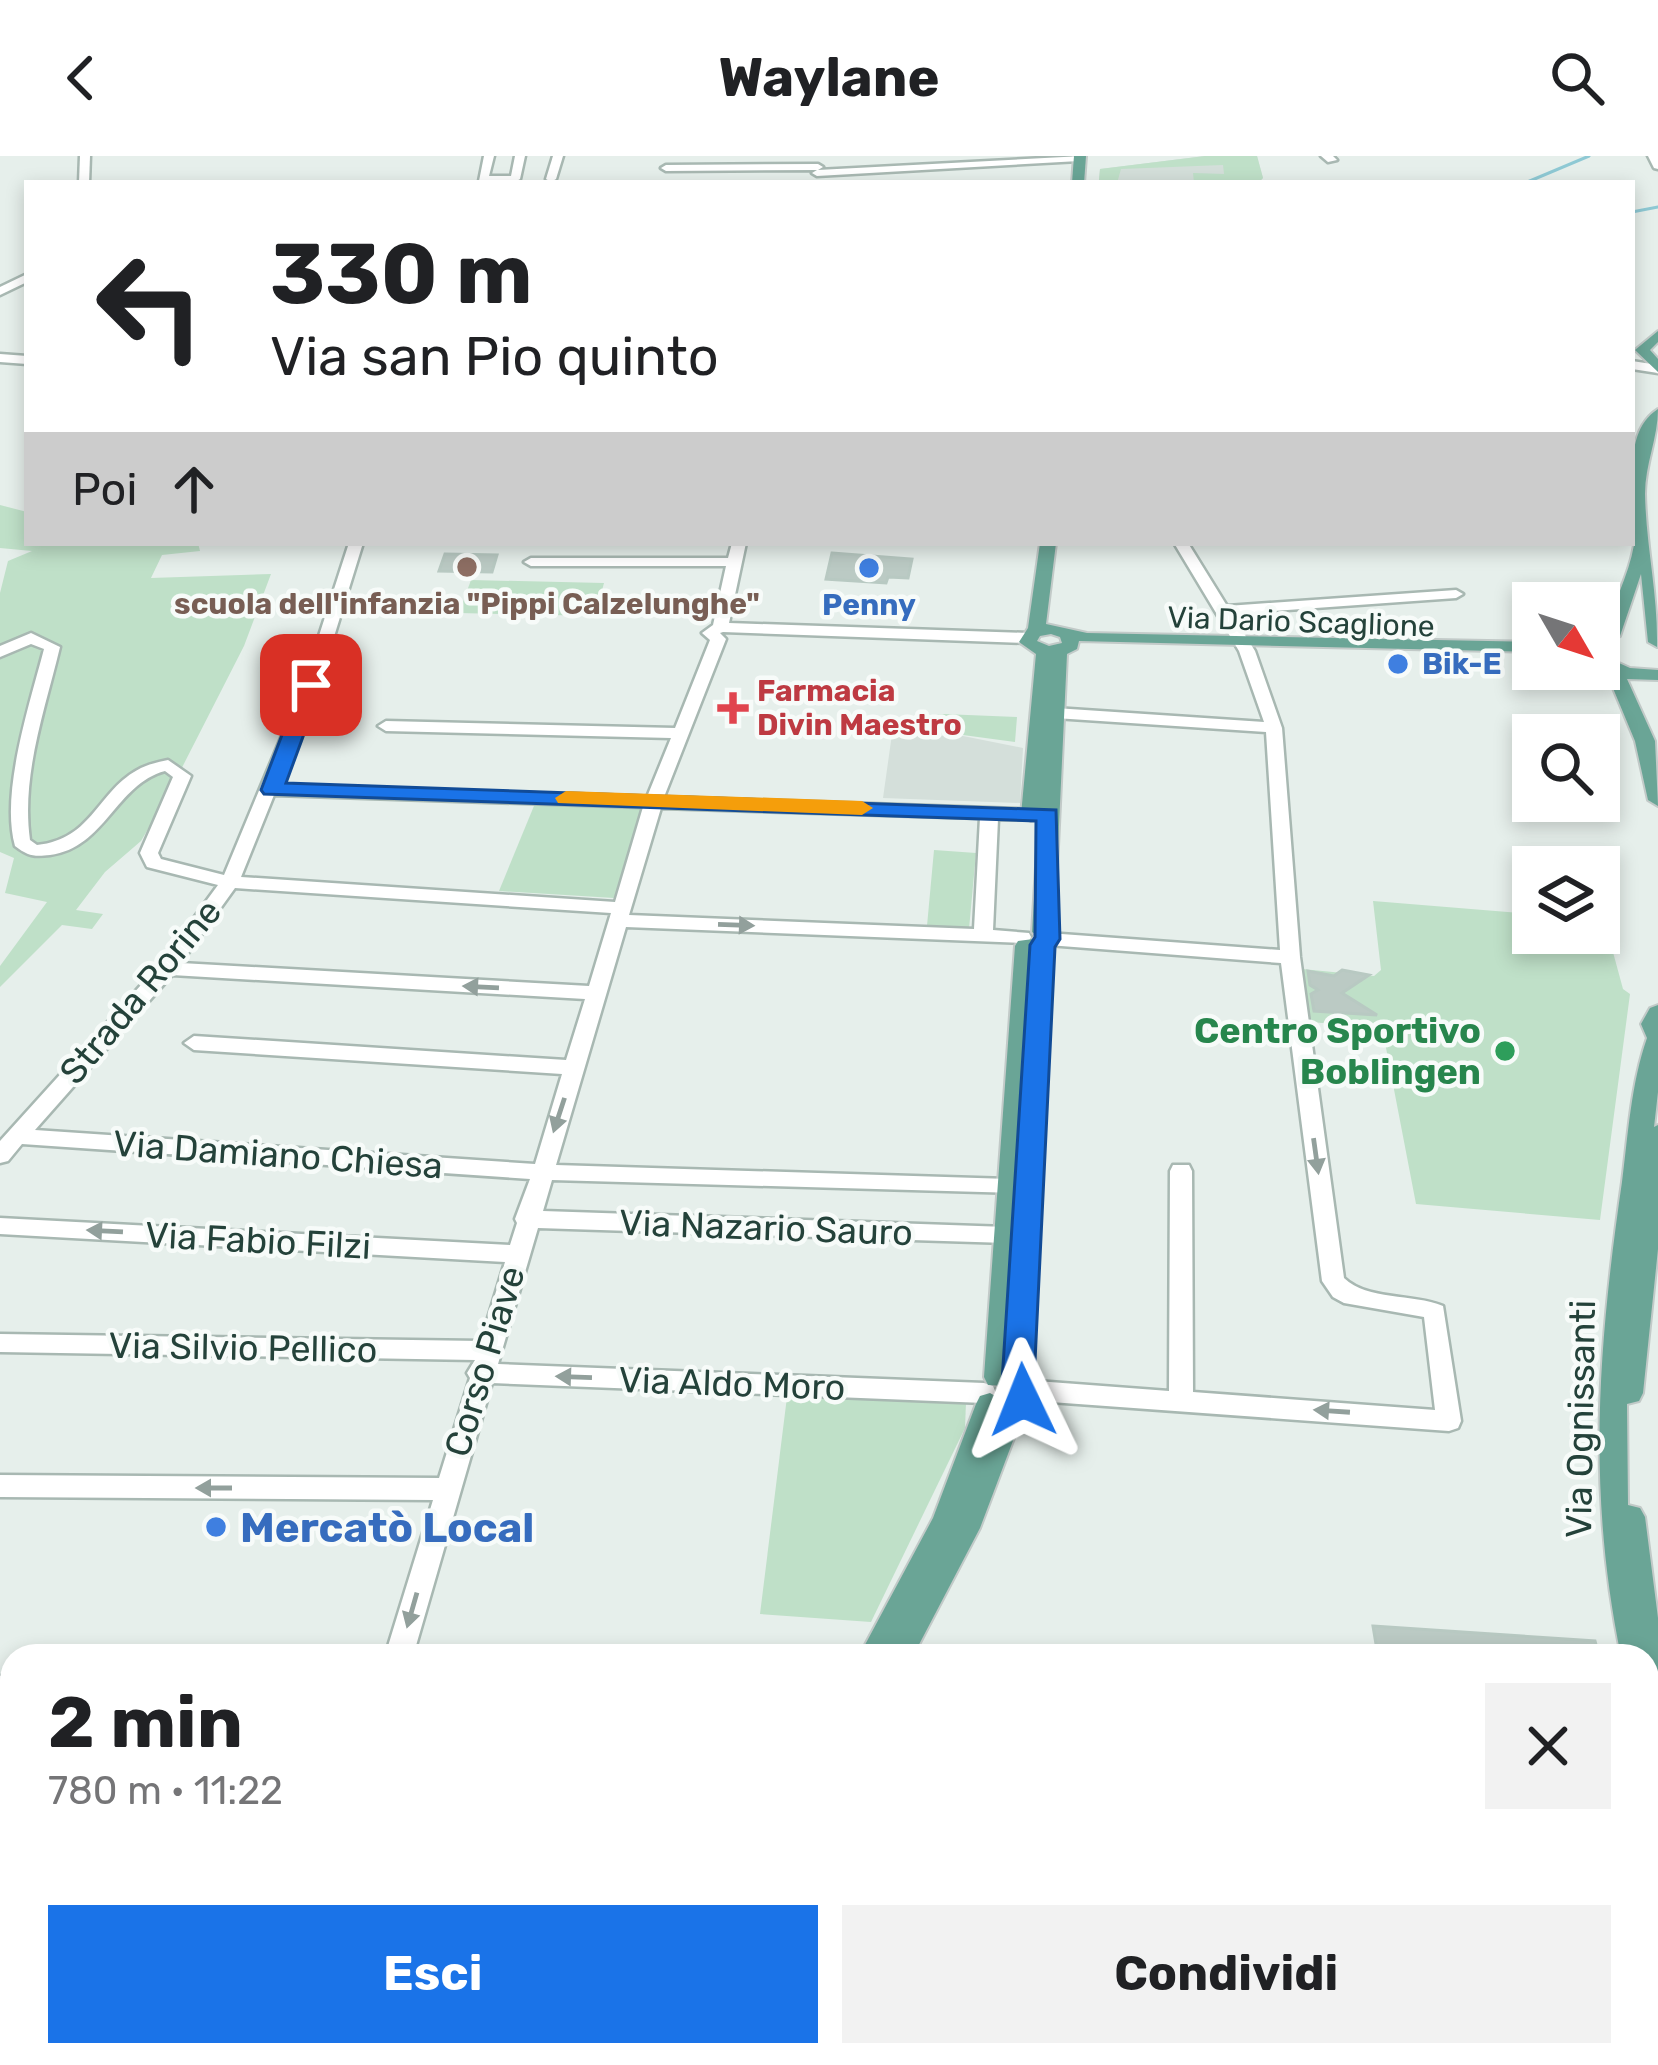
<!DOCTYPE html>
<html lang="it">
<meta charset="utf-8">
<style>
:root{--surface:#fff;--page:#f2f2f2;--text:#202124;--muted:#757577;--accent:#1a73e8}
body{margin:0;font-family:Rubik,sans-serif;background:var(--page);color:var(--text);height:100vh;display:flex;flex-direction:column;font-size:45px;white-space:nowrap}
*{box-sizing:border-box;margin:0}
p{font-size:39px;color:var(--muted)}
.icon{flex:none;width:66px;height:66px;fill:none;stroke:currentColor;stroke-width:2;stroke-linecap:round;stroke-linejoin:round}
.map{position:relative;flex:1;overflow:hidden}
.sheet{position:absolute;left:0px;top:1488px;width:1659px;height:423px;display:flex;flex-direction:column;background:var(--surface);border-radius:36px 36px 0 0;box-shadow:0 6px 18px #0003}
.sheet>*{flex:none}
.banner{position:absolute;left:24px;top:24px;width:1611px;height:366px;border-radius:0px;box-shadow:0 6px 18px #0003;background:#fff;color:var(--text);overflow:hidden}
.needle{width:78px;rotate:129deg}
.controls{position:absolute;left:1512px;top:426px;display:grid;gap:24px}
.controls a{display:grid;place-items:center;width:108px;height:108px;border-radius:0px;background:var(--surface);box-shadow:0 6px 18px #0003;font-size:60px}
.pin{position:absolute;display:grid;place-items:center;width:102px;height:102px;color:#fff;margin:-51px;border-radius:24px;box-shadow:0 6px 18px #0006}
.me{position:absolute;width:132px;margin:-66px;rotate:358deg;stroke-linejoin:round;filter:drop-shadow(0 0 9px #0008)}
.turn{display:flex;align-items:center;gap:42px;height:252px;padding:0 48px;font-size:54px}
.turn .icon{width:156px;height:156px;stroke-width:2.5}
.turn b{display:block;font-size:84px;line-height:102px}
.then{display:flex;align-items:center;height:114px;padding:0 48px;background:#0003;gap:24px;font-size:45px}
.round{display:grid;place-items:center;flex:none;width:126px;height:126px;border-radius:0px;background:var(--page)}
.summary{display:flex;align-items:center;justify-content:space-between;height:204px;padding:0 48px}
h1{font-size:72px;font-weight:700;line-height:90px}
.primary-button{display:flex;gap:24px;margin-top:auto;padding:24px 48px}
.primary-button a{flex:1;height:138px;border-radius:0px;background:var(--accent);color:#fff;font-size:48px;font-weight:700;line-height:138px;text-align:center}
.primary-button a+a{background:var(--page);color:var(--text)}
header{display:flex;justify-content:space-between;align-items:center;height:156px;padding:0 48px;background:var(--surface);font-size:54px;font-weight:700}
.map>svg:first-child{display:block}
.built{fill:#d4dfda}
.green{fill:#bfe0c8}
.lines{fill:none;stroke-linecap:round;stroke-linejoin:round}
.stream{stroke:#8ec9d4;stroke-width:3}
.building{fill:#bbcac4;stroke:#b8c9c2;stroke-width:3}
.minor-casing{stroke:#a8b8b2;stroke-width:5}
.major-casing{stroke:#c2cac8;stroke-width:4}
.minor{fill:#fff;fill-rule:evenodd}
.major{fill:#6aa596;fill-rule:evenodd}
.oneway{fill:#92a09c}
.route{fill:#1a73e8;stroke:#114b97;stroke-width:3}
.slow{fill:#f59e0b}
.education-dot{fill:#8d6e63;stroke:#f7fbf9;stroke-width:4.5}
.shop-dot{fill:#3f7fe0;stroke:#f7fbf9;stroke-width:4.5}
.health-dot{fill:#e0444e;stroke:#f7fbf9;stroke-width:4.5}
.leisure-dot{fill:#2e9e5b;stroke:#f7fbf9;stroke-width:4.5}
.labels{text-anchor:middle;stroke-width:9;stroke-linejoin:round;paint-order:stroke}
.far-education-label{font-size:30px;font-weight:bold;fill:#785e54;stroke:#f7fbf9}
.far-shop-label{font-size:30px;font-weight:bold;fill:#366cbe;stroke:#f7fbf9}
.far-street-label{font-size:30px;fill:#24423a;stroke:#f7fbf9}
.far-health-label{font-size:30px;font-weight:bold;fill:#be3a42;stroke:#f7fbf9;text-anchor:start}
.street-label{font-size:36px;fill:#24423a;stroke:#f7fbf9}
.leisure-label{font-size:36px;font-weight:bold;fill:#27864d;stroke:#f7fbf9;text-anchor:end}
.near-shop-label{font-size:42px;font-weight:bold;fill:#366cbe;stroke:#f7fbf9;text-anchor:start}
</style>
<header><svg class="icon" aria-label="back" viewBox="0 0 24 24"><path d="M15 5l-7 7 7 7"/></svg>Waylane<svg class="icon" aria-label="search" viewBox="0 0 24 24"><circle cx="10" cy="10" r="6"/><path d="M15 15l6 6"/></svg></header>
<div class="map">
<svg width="1658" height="1909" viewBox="0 0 1658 1909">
<rect width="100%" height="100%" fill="#e6efeb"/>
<g class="built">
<path d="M 1205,0 L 1257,0 L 1263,22 L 1258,27 L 1092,27 L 1099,24 L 1100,13 Z"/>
<path d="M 948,577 L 1023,592 L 1020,647 L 883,642 L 892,578 L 940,581 Z"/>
</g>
<g class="green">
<path d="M 1205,0 L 1257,0 L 1263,22 L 1258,27 L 1194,27 L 1193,17 L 1224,18 L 1223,9 L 1121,13 L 1117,27 L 1092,27 L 1099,24 L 1100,13 Z"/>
<path d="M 0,349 L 27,356 L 27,387 L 198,387 L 200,395 L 162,399 L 151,422 L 271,418 L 244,490 L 168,639 L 141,685 L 105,716 L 76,754 L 103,758 L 92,773 L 62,769 L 0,831 L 0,810 L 47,746 L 5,737 L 14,702 L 0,696 L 0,437 L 8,405 L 32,395 L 0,392 Z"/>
<path d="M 471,424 L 604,427 L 595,460 L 459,457 Z"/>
<path d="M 943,558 L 1017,561 L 1015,586 L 948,577 L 915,580 L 925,561 Z"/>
<path d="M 536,645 L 645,648 L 614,742 L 499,735 Z"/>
<path d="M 934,694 L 976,697 L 969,773 L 927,770 Z"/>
<path d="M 1373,745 L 1533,758 L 1533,777 L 1599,777 L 1599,763 L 1604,763 L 1623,833 L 1630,838 L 1600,1064 L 1416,1048 L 1382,871 L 1308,866 L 1302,813 L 1374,820 L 1381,814 Z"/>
<path d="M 788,1233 L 966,1246 L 965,1272 L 871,1466 L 760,1458 Z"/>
<path d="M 12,1547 L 12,1670 L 0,1675 L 0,1548 Z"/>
</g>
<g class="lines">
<g class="stream">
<path d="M 1525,27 L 1589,0"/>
<path d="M 1632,56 L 1658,51"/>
</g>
</g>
<g class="building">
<path d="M 832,397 L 912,403 L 908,422 L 888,421 L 886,427 L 826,423 Z"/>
<path d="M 445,398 L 497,399 L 492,416 L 439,415 Z"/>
<path d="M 1342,814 L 1369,819 L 1342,837 L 1377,859 L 1314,855 L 1311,838 L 1318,834 L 1310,829 L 1308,815 L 1334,820 Z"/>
<path d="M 1373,1470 L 1595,1485 L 1599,1500 L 1378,1500 Z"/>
</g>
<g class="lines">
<g class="minor-casing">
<g id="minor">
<path d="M 80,0 L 90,0 L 89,27 L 79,27 Z"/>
<path d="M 484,0 L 494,0 L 489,20 L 511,20 L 515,0 L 525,0 L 520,23 L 515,26 L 479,25 Z"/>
<path d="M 553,0 L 563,0 L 556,23 L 551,26 L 546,23 Z"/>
<path d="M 1083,0 L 1079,5 L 817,20 L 812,17 L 817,14 L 666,15 L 661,12 L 666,9 L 818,8 L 823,11 L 818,14 Z"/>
<path d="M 1321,0 L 1333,0 L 1337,4 L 1328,6 Z"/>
<path d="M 1648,0 L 1658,0 L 1658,13 L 1654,12 Z"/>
<path d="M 27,118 L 27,126 L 0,139 L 0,131 Z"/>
<path d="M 0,198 L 27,200 L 27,208 L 0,206 Z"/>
<path d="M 1632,205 L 1658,209 L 1658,217 L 1632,213 Z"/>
<path d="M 349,387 L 363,387 L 319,529 L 278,629 L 647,641 L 671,582 L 386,575 L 378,570 L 386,565 L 675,572 L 710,484 L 702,477 L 713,469 L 726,410 L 531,410 L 524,406 L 531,402 L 728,402 L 732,387 L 746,387 L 729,467 L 1028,477 L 1036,482 L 1028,487 L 723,476 L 720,477 L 726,483 L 664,641 L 1047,654 L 1056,659 L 1047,664 L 998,663 L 993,774 L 1029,777 L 1031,781 L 1029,785 L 1022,787 L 626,771 L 556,1009 L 1009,1023 L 1017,1025 L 1020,1031 L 1017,1037 L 552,1024 L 543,1055 L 1007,1071 L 1015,1073 L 1018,1079 L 1015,1085 L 1007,1087 L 538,1072 L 498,1208 L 984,1227 L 993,1230 L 996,1237 L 993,1244 L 984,1247 L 492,1227 L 413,1500 L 385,1500 L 433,1344 L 0,1341 L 0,1319 L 439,1322 L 470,1222 L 467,1217 L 475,1204 L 0,1196 L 0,1178 L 481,1185 L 505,1106 L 0,1078 L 0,1062 L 510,1089 L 517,1067 L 515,1063 L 530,1023 L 22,988 L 8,1005 L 0,1007 L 0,985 L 160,808 L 218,729 L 147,711 L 140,697 L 173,621 L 165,615 C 116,628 105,692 50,699 C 34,701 28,700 15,690 C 0,637 30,547 44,493 L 31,488 L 0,501 L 0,490 L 31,477 L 60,491 C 45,554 21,619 30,684 L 37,689 C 94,683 97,634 141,612 C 149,608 159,606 168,604 L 191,620 L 158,697 L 161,703 L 224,719 L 303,529 ZM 274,639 L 643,651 L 615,746 L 241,721 ZM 661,652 L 980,662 L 974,773 L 629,759 ZM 235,732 L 611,757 L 589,830 L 181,807 ZM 172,819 L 585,843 L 566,904 L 194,880 L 184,887 L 194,894 L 562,918 L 535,1008 L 35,974 Z"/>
<path d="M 1174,387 L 1188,387 L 1227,450 L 1456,434 L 1463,438 L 1456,442 L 1232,458 L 1255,495 L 1282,572 L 1300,801 L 1344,1122 C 1368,1145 1412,1137 1443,1150 L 1461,1265 L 1458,1272 L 1449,1275 L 1023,1244 L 1014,1241 L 1011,1234 L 1014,1227 L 1023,1224 L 1169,1235 L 1170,1015 L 1173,1009 L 1189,1009 L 1192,1015 L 1193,1236 L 1435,1254 L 1424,1161 L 1344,1147 L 1333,1141 L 1322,1125 L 1281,807 L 1048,789 L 1038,783 L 1048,777 L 1280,794 L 1266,576 L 1055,562 L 1047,557 L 1055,552 L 1264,566 L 1239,495 Z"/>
<path d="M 12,1519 L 12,1545 L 0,1546 L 0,1520 Z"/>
<path d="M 12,1670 L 12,1700 L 0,1704 L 0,1674 Z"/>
<rect x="0" y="1835" width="12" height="32"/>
<path d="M 68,1899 L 100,1899 L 97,1909 L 65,1909 Z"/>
<path d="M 277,1899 L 309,1899 L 306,1909 L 274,1909 Z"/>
</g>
</g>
<g class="major-casing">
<g id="major">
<path d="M 1074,0 L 1086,0 L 1084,27 L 1072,27 Z"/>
<path d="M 1658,175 L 1658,186 L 1650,194 L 1658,203 L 1658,216 L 1635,194 Z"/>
<path d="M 1658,253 C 1658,282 1645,308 1645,338 C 1646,391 1658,437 1657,491 L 1648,486 L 1641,418 L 1620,480 L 1611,485 L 1602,480 C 1612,451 1629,419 1634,389 C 1640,351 1616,280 1658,253 Z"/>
<path d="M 1040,387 L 1056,387 L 1046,468 L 1087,477 L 1533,486 L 1533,496 L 1079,485 L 1077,493 L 1067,498 L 1054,776 L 1044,783 L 1053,789 L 1032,1227 L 1028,1235 L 1018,1238 L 1006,1230 L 988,1229 L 984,1221 L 1015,790 L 1018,785 L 1041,782 L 1032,776 L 1039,662 L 1031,665 L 1021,659 L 1036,498 L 1019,486 L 1028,472 ZM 1051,478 L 1060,481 L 1062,487 L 1049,490 L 1037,485 L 1040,480 Z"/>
<path d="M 1599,498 L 1630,512 L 1658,514 L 1658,524 L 1627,523 L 1655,585 L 1658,650 L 1648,644 L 1635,585 L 1605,513 L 1599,510 Z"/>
<path d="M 1658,849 L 1658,936 L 1654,971 L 1658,969 L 1658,1093 L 1643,1237 L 1639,1245 L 1627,1248 L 1628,1349 L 1640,1352 L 1645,1361 L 1658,1462 L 1658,1520 L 1647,1516 L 1647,1500 L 1621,1500 C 1587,1336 1598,1191 1622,1026 C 1628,979 1631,928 1647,882 L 1641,868 L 1650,852 Z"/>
<path d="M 990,1237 L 1002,1244 L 1011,1241 L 1021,1245 L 1025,1253 L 980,1372 L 913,1500 L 859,1500 L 933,1362 L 976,1248 L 980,1240 Z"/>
<path d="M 1647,1521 L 1658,1525 L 1658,1591 L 1647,1587 Z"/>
<path d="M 1658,1690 L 1658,1724 L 1647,1727 L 1647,1693 Z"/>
<path d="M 1647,1768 L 1658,1773 L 1658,1814 L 1647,1809 Z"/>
<path d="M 648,1899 L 706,1899 L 702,1909 L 644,1909 Z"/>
</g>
</g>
<use href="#minor" class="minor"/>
<use href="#major" class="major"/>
</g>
<defs><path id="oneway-solid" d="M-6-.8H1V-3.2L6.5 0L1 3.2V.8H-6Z" transform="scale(3)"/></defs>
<g class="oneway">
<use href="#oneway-solid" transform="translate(736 769) rotate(2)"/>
<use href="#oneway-solid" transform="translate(481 831) rotate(-177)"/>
<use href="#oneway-solid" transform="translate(559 959) rotate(108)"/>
<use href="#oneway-solid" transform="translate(1316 1000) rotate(82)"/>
<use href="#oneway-solid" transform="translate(105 1075) rotate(-177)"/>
<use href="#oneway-solid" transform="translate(574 1221) rotate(-178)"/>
<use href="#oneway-solid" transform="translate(1332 1255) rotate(-176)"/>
<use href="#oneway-solid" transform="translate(214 1332) rotate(-180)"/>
<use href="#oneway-solid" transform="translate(412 1454) rotate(106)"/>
</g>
<path class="route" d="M 311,523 L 322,529 L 286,627 L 1056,654 L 1060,783 L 1055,791 L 1034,1226 L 1039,1244 L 1034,1253 L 1012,1253 L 1002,1226 L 1030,789 L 1035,781 L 1036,665 L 264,638 L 261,634 L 301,529 Z"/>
<path class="slow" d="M 566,635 L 862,645 L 873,652 L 862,659 L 558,647 L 555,642 Z"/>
<circle class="education-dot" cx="467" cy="411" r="12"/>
<g class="shop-dot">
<circle cx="869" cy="412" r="12"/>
<circle cx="1398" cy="508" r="12"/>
<circle cx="216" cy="1371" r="12"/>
</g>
<path class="health-dot" d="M727 534h12v12h12v12h-12v12h-12v-12h-12v-12h12z"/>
<circle class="leisure-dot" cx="1505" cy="895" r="12"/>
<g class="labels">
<g class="far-education-label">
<text x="467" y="458">scuola dell'infanzia "Pippi Calzelunghe"</text>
</g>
<g class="far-shop-label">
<text x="869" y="459">Penny</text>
<text x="1422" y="518" text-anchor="start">Bik-E</text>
</g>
<g class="far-street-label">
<text transform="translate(1301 466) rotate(2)" y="10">Via Dario Scaglione</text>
</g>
<g class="far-health-label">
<text x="757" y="545">Farmacia<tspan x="757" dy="34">Divin Maestro</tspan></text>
</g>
<g class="street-label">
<text transform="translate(140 835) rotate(-50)" y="13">Strada Rorine</text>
<text transform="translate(278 998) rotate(4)" y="13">Via Damiano Chiesa</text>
<text transform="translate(766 1071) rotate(2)" y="13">Via Nazario Sauro</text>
<text transform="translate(258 1084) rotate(3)" y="13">Via Fabio Filzi</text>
<text transform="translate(243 1191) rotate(1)" y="13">Via Silvio Pellico</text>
<text transform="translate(484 1205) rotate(-73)" y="13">Corso Piave</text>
<text transform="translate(732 1227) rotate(2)" y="13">Via Aldo Moro</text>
<text transform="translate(1580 1263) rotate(-89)" y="13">Via Ognissanti</text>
</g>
<g class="leisure-label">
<text x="1481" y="887">Centro Sportivo<tspan x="1481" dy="41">Boblingen</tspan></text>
</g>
<g class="near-shop-label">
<text x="240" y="1386">Mercatò Local</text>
</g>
</g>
</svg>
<div class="controls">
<a><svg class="needle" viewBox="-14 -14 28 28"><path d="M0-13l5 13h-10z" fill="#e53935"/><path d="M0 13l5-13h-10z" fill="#757577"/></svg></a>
<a><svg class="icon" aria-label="search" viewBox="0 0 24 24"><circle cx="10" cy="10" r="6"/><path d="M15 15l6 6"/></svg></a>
<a><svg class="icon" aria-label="layers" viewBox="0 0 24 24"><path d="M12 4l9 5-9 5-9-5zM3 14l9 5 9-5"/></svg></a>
</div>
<div class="pin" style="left:311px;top:529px;background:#d93025"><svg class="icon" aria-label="arrive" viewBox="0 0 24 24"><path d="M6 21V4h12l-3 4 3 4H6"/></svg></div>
<svg class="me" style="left:1023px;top:1244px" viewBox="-20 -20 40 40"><path d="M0-17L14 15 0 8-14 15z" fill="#1a73e8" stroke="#fff" stroke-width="4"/></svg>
<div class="banner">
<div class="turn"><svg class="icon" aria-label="left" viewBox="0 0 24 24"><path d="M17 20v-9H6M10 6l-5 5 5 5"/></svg><div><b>330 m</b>Via san Pio quinto</div></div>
<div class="then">Poi<svg class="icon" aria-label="ahead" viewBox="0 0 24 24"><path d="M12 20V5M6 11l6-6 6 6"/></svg></div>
</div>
<section class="sheet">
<div class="summary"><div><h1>2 min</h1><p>780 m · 11:22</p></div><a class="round"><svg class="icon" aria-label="close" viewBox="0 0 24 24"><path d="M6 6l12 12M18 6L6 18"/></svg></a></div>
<div class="primary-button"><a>Esci</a><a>Condividi</a></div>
</section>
</div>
